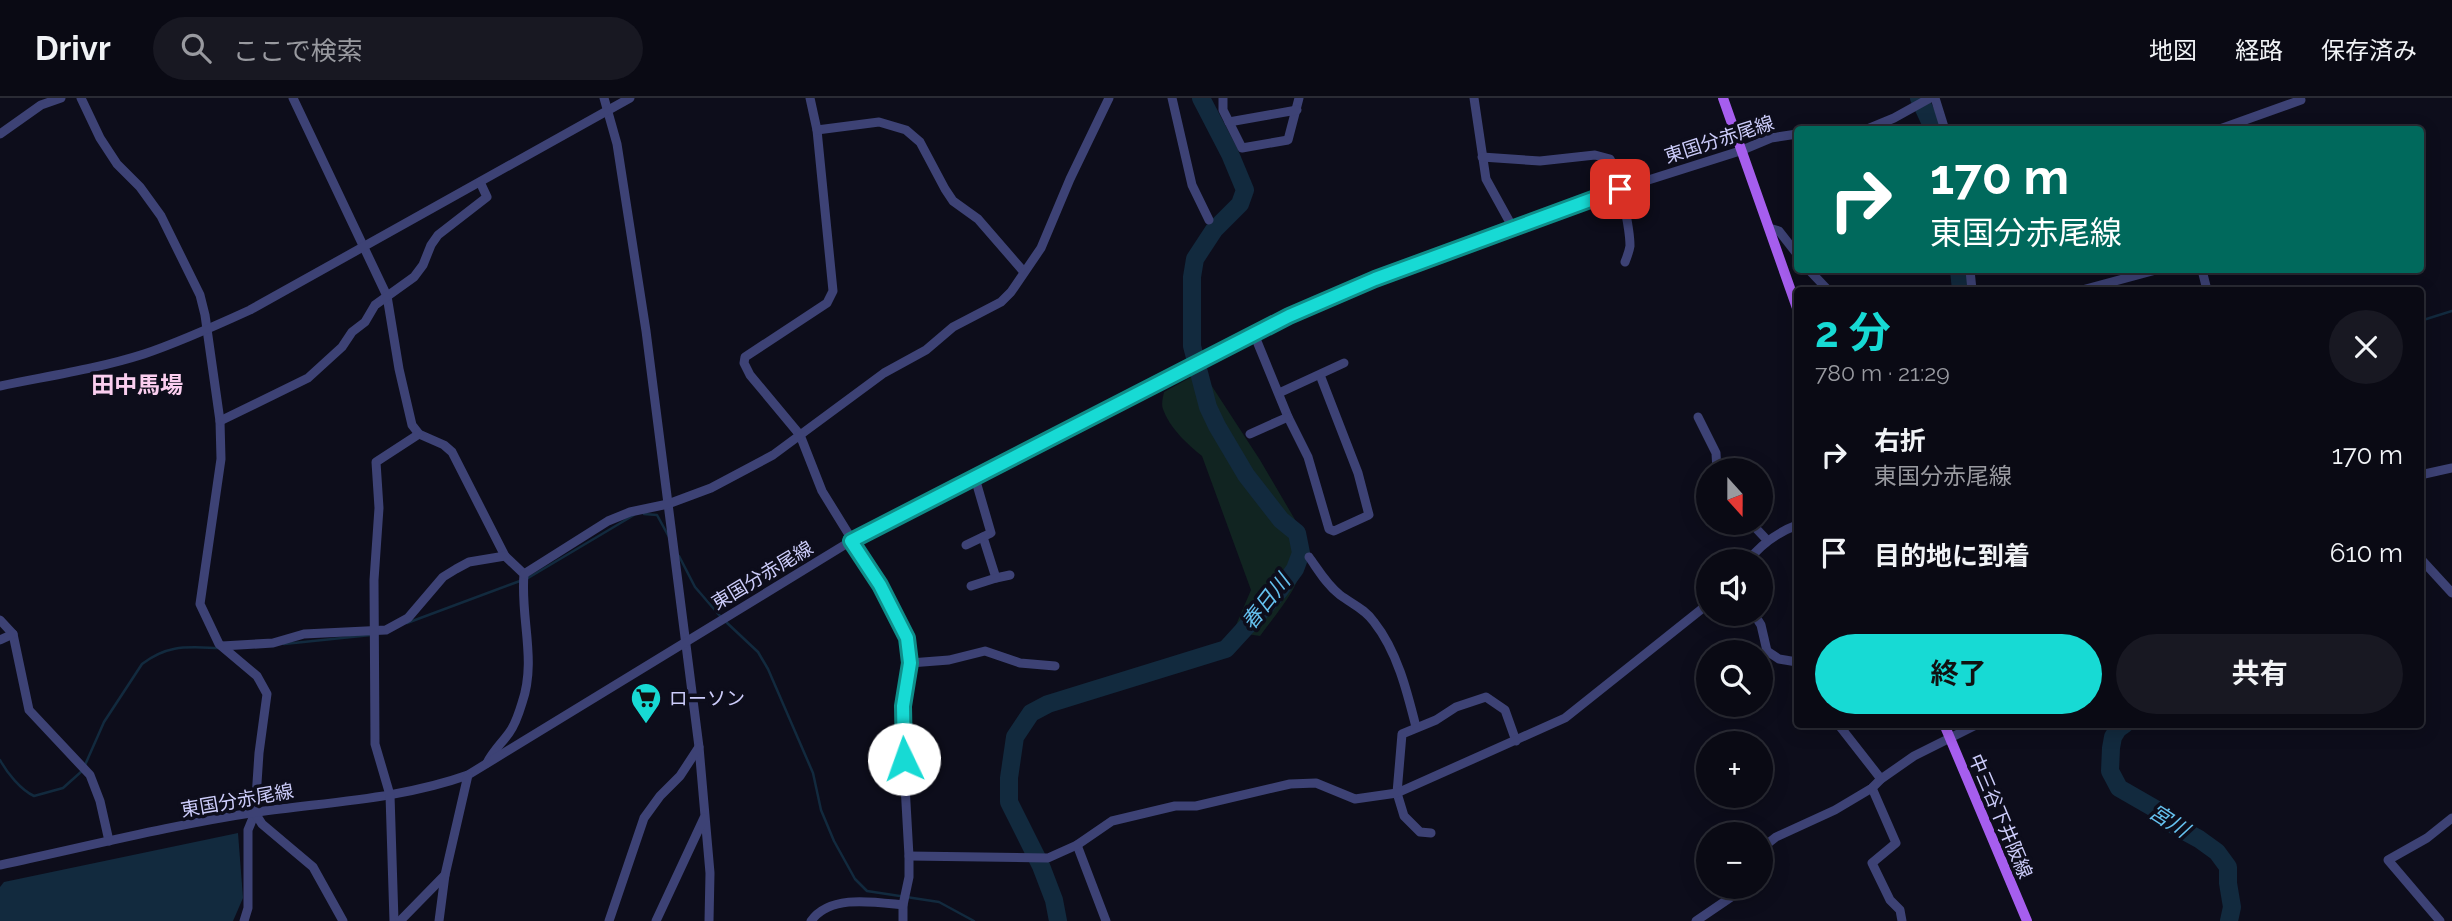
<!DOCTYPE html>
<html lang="ja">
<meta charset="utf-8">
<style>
:root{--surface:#0a0a14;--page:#181822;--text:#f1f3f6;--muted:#999aa0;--line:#2a2b34;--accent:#17dad4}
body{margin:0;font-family:Raleway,"Noto Sans JP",sans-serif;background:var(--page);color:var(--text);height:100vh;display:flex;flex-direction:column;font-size:26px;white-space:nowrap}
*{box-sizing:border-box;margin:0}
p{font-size:23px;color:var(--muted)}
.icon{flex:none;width:38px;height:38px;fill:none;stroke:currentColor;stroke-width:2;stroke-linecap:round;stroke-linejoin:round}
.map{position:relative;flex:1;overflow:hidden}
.panel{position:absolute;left:1794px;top:189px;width:630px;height:441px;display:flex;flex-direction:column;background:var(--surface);border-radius:7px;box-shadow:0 4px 18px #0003,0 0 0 2px var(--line)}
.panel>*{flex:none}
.guide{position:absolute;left:1794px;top:28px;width:630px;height:147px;border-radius:7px;box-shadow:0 4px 18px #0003,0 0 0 2px var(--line);background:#00695c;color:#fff;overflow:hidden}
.needle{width:46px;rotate:159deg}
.buttons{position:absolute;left:1696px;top:360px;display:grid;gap:14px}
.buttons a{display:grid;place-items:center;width:77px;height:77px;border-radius:50%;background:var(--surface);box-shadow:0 4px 18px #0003,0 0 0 2px var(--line);font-size:35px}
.pin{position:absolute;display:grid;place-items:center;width:60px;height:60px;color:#fff;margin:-30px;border-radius:14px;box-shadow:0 4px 10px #0006}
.me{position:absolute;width:77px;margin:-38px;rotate:357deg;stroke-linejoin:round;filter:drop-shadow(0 0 5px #0008)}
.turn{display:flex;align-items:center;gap:24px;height:147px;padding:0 21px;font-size:32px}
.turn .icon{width:91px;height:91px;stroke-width:2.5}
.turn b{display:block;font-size:49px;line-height:60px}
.round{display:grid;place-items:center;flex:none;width:74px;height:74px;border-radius:37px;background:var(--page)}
.overview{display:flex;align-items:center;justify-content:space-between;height:119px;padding:0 21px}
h1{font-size:42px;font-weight:700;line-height:52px;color:var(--accent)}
.button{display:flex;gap:14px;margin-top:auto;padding:14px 21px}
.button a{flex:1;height:80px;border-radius:42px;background:var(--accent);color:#111;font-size:28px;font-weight:700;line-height:80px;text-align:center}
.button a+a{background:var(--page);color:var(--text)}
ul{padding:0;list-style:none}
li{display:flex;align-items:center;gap:21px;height:98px;padding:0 21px}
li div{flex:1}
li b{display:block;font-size:26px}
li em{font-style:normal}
header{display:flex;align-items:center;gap:42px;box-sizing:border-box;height:98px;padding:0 35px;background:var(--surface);border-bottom:2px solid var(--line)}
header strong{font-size:33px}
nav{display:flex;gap:38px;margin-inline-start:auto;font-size:24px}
.search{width:490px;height:63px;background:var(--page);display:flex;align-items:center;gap:18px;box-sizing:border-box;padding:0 24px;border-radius:38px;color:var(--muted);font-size:26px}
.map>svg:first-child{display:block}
.green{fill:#112421}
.water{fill:#122a3e}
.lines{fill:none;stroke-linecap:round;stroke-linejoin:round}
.stream{stroke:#122a3e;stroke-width:2.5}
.river{stroke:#122a3e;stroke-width:18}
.minor{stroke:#3d4275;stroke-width:9}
.major{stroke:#a65eee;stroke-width:10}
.route-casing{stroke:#0f8e8a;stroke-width:18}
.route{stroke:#17dad4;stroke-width:12}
.labels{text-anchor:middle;stroke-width:7;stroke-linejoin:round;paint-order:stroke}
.street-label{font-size:19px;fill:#ccccfa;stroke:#0d0d1b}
.poi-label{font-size:19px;fill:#ccccfa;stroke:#0d0d1b;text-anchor:start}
.water-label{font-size:21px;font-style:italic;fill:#65c1ef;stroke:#0d0d1b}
.quarter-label{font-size:23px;font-weight:bold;fill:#faceef;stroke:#0d0d1b}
</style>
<header>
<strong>Drivr</strong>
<div class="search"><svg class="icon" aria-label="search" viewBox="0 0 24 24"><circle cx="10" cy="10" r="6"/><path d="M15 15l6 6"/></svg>ここで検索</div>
<nav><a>地図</a><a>経路</a><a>保存済み</a></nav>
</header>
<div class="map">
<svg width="2452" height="823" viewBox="0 0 2452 823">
<rect width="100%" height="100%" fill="#0d0d1b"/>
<path class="green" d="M 1202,273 L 1260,362 L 1304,437 C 1312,476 1282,508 1260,538 L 1233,534 L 1251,492 L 1202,358 C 1188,347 1169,329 1163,311 C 1161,306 1163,299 1164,294 Z"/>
<path class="water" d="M 238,735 L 243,800 L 233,823 L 0,823 L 0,789 L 4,784 Z"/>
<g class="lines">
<g class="stream">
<path d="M 2420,223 L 2452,213"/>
<path d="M 644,416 L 657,417 L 669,439"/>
<path d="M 679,458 L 695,489 L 720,518"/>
<path d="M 725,523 L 758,554 L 768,571 L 813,675 L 821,712 L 834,743 L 855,781 L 867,793 L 939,804 L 974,823"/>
<path d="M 407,525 L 528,480 L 634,417"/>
<path d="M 284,546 L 371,537"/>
<path d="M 0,662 C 7,675 21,692 34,698 L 63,690 L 82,673"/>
<path d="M 85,667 L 104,624 L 142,566 C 168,546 187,549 218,550"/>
</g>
<g class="river">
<path d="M 1919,0 L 1934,32"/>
<path d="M 1959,172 L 1961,192"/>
<path d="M 2125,626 L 2118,631 L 2113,639 L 2111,650 L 2110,673 L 2119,690 L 2159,713 L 2175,728 L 2199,741 L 2217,754 L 2228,769 L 2228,785 L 2232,809 L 2229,823"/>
<path d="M 1058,823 L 1054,802 L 1041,768 L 1009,704 L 1009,680 L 1015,639 L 1031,615 L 1048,606 L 1226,551 L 1279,493 L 1295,471 L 1301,455 L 1297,435 L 1281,422 L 1246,377 L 1217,328 L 1208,309 L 1192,248 L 1192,179 L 1195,161 L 1214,132 L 1240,106 L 1245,92 L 1230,56 L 1201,0"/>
</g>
<g class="minor">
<path d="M 81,0 L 100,40 L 117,66 L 140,89 L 161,118 L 200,197 L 205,217 L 220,323 L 221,361 L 200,506 L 219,546 L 257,578 L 267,596 L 259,655 L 255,715 L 248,732 L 248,810 L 244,823"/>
<path d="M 293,0 L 387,198 L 399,271 L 412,327 L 419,336 L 444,347 L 452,354 L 505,458 L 524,476 C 520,520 537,562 522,605 C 519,615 515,627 509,635 C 501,646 493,653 487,665"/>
<path d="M 604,0 L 617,46 L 646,233 L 699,649 L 710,775 L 709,823"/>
<path d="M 810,0 L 817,32 L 833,193 L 827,205 L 745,259 L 744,265 L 750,277 L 800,337 L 822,393 L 880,487 L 907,540 L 910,565 L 903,608 L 902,634 L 909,758 L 909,779 L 903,807 L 903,823"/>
<path d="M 1172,0 L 1192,87 L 1209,122"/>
<path d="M 1223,0 L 1223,12 L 1242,50 L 1288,42 L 1299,0"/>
<path d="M 1474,0 L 1486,81 L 1513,130"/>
<path d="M 1935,0 L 1945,32"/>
<path d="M 1229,24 L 1297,12"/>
<path d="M 817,32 L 879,24 L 906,32 L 920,44 L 945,91 L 953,103 L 978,121 L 1024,174"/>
<path d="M 1865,32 L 1894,20 L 1930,0"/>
<path d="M 2217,32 L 2301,2"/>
<path d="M 0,36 L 41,7 L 61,0"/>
<path d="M 1482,59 L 1540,63 L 1595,57 L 1610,61 C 1619,76 1630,131 1630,148 C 1629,154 1627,159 1625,164"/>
<path d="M 1769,130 L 1779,133 L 1797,156"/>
<path d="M 1809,172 L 1828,192"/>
<path d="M 1970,172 L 1972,192"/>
<path d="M 2202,172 L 2207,192"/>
<path d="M 2082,192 L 2156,172"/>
<path d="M 1254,236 L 1288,319 L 1308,359 L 1329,431 L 1334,433 L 1369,417 L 1358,375 L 1320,277"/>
<path d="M 0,288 C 48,278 97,271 144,256 C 180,244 215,228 250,212 L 630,0"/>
<path d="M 1279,295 L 1344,265"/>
<path d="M 1698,319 L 1716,355 L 1717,373"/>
<path d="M 220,323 L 308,280 L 342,249 L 352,234 L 365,224 L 375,207 L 414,179 L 423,167 L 431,147 L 438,137 L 487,99 L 480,84"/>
<path d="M 1250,336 L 1288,319"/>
<path d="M 2420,377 L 2452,370"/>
<path d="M 1751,425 L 1767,442"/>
<path d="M 983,439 L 996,480 L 1010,477"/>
<path d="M 966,447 L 991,435 L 975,380"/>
<path d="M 1309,459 C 1319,473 1327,487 1340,497 C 1352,506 1365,511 1374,524 C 1397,553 1407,593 1416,629"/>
<path d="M 2420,460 L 2452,495"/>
<path d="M 1747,464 C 1761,446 1776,435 1797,427"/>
<path d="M 524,476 L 608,423 L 630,414 L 668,406 L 711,390 L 773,357 L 884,275 L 926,252 L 953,229 L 1001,204 L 1011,194 L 1041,150 L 1070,81 L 1109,0"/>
<path d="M 971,488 L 996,480"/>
<path d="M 1754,516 L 1761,527 L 1767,553 L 1779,561 L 1797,564"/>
<path d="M 0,522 L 13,536 L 29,612 L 90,677 L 100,703 L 109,743"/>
<path d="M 0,542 L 13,536"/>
<path d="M 222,548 L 273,545 L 304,536 L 386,532 L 408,520 L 443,479 L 456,471 L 469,464 L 505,458"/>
<path d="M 910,565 L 949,562 L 985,553 L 1020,565 L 1055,568"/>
<path d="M 1838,626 L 1881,681"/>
<path d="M 1872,690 L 1896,745 L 1872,765 L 1890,802 L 1900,812 L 1902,823"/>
<path d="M 255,715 L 262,726 L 313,769 L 343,823"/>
<path d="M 1431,735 L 1420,734 L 1404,718 L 1397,695 L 1402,636 L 1436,622 L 1456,609 L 1486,599 L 1505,612 L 1516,643"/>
<path d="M 1077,747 L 1106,823"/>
<path d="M 1760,756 L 1762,750 L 1776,739 L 1835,712 L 1872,690 L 1881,681 L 1914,658 L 1978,626"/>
<path d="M 909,758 L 1048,760 L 1077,747 L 1112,723 L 1175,708 L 1196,708 L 1290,686 L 1316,685 L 1355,701 L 1397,695 L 1565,620 L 1708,506"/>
<path d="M 0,767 C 85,749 171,727 258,714 C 328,704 401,701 468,677 L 851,443 L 1289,218 L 1375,182 L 1620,91 L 1740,53 L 1771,40 L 1797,36"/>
<path d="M 394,823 L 390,697 L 375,646 L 374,482 L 379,410 L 376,364 L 419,336"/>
<path d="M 400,823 L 445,777"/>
<path d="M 439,823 L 445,777 L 468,677"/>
<path d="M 609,823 L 644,720 L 660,698 L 680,678 L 699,649"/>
<path d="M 656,823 L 704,720"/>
<path d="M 811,823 C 830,796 874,804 903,807"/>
<path d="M 1696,823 L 1746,789"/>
<path d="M 2440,823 L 2388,762 L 2427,740 L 2452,720"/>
</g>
<g class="major">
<path d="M 1723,0 L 1797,210"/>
<path d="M 1944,626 L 2027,823"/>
</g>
</g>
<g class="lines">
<g class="route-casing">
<path id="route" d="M 904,661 L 903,608 L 910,565 L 907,540 L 880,487 L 851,443 L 1289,218 L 1375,181 L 1620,91"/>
</g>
<use href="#route" class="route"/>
</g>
<defs>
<g id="supermarket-pin" transform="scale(1.575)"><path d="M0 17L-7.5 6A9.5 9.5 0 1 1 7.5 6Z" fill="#17dad4" stroke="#0d0d1b"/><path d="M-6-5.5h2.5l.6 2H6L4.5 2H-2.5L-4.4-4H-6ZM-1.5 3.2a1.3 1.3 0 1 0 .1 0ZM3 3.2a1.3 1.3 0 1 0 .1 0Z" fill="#111"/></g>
</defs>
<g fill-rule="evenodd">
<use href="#supermarket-pin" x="646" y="600"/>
</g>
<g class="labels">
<g class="street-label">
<text transform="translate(1719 41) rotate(-18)" y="7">東国分赤尾線</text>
<text transform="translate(762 477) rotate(-31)" y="7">東国分赤尾線</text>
<text transform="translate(237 702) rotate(-10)" y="7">東国分赤尾線</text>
<text transform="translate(2001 718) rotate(67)" y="7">中三谷下井阪線</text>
</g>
<g class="poi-label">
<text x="669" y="607">ローソン</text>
</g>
<g class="water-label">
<text transform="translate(1266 504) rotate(-52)" y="7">春日川</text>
<text transform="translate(2169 723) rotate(33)" y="7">宮川</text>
</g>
<g class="quarter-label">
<text x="137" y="295">田中馬場</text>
</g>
</g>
</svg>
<div class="buttons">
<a><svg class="needle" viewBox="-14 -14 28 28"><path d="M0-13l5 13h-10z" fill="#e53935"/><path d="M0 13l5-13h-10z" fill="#999aa0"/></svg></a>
<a><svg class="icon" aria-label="sound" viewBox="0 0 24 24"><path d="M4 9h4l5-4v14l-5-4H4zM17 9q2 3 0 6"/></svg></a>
<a><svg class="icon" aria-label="search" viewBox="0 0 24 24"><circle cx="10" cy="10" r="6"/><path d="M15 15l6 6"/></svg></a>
<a>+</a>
<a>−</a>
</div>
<div class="pin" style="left:1620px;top:91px;background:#d93025"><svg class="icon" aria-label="arrive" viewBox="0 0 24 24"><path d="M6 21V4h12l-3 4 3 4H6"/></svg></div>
<svg class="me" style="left:904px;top:661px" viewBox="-20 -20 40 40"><circle r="19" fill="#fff"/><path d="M0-13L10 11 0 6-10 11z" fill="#17dad4"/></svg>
<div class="guide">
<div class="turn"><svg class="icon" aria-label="right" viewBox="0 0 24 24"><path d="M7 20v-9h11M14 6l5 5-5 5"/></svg><div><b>170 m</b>東国分赤尾線</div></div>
</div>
<section class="panel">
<div class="overview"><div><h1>2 分</h1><p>780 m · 21:29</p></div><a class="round"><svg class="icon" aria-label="close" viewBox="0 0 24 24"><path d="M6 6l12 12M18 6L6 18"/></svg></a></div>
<ul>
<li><svg class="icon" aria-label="right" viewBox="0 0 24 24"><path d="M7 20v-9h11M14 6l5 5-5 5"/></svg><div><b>右折</b><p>東国分赤尾線</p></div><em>170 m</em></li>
<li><svg class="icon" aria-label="arrive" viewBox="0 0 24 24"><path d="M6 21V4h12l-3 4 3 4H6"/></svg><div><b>目的地に到着</b></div><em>610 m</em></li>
</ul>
<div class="button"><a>終了</a><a>共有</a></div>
</section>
</div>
